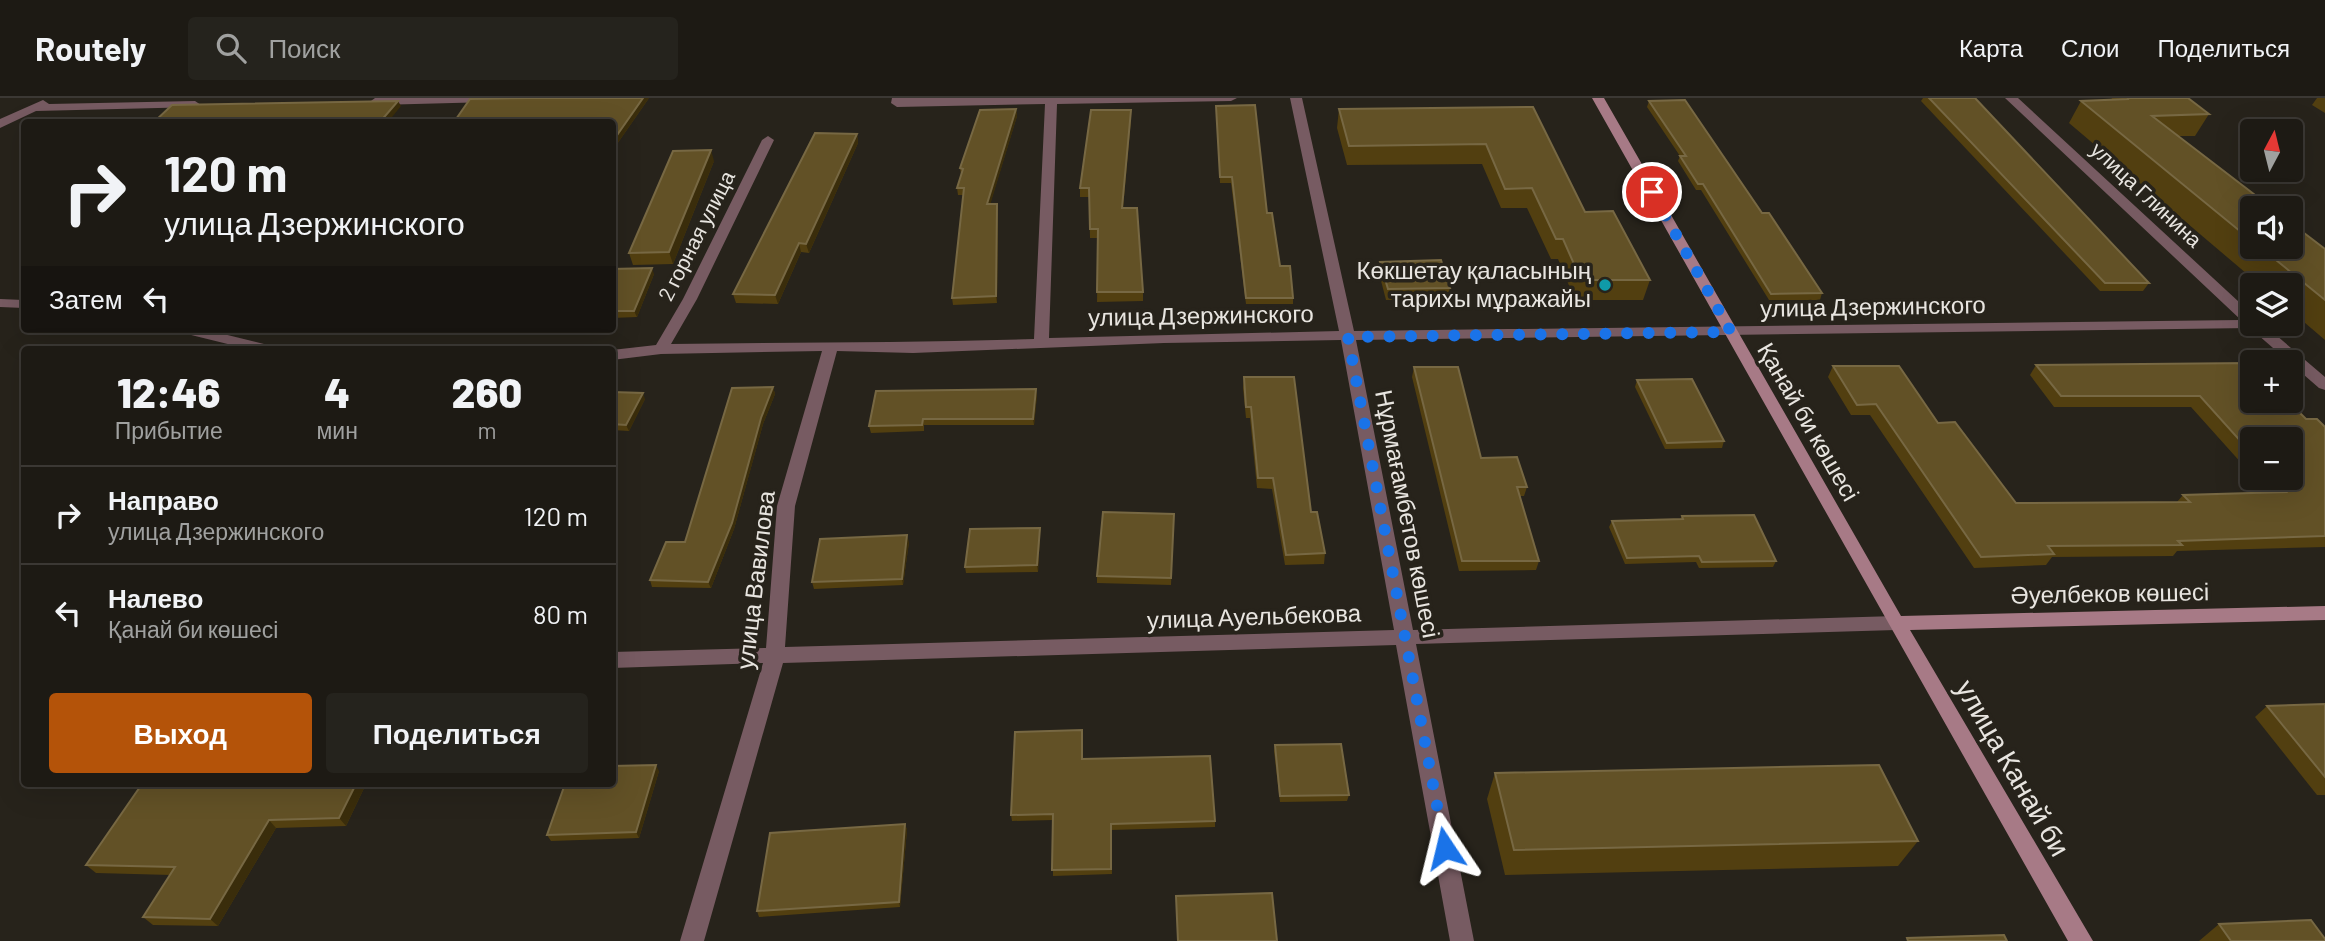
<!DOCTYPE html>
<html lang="ru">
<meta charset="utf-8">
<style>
:root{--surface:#1d1a14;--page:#25231d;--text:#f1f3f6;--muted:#a0a1a0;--line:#3b3834;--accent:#b45309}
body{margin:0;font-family:Barlow,sans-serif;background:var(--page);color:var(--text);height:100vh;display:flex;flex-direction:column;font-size:26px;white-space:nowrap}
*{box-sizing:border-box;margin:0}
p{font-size:23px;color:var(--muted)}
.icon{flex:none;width:38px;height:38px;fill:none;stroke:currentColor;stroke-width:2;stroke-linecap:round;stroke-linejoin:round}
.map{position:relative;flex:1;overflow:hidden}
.panel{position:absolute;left:21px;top:248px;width:595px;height:441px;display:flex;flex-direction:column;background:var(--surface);border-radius:7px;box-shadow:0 7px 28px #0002,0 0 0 2px var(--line)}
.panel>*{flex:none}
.banner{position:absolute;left:21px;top:21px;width:595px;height:214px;border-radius:7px;box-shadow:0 7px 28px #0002,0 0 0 2px var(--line);background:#1d1a14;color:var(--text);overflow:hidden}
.needle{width:46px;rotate:7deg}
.buttons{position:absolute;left:2240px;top:21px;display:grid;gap:14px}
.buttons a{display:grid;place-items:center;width:63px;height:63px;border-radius:7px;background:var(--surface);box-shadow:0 7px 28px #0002,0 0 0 2px var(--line);font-size:35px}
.pin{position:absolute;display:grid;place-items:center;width:60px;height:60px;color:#fff;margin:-30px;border:4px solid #fff;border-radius:50%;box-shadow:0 2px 7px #0007}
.me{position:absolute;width:77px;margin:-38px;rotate:350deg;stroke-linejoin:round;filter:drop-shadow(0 0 5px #0008)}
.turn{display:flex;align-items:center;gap:24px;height:147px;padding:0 28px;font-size:32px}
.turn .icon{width:91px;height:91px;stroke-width:2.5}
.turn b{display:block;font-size:49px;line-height:60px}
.then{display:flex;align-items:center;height:66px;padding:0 28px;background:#0003;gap:14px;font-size:26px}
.eta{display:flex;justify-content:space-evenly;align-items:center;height:119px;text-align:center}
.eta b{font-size:42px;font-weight:800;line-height:49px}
.cta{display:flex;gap:14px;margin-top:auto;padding:14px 28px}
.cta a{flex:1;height:80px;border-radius:7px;background:var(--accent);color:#fff;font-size:28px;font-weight:800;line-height:80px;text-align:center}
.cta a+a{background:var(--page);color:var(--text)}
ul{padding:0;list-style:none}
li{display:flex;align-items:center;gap:21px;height:98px;padding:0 28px;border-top:2px solid var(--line)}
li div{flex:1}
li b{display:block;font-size:26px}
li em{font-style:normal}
header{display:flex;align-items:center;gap:42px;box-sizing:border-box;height:98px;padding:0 35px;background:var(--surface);border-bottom:2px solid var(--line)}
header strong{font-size:33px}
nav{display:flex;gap:38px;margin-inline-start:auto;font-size:24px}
.search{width:490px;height:63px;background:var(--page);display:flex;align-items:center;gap:18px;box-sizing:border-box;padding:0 24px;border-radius:7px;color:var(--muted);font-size:26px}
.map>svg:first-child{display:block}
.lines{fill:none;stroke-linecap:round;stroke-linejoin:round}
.street{fill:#775b62;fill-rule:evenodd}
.secondary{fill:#a77a86;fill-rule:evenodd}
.wall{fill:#523f10}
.shaded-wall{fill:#3a2d0b}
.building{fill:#625126;stroke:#776843;stroke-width:2}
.route{stroke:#1a73e8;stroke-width:12;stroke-dasharray:0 21.6}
.culture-dot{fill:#0f9aa8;stroke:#27231b;stroke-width:2.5}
.labels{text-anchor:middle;stroke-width:7;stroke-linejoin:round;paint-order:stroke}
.far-street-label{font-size:21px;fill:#e8e5e0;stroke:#27231b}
.poi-label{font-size:24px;fill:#e8e5e0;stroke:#27231b;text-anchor:end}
.street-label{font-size:24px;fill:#e8e5e0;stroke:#27231b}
.near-street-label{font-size:28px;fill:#e8e5e0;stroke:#27231b}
</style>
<header>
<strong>Routely</strong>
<div class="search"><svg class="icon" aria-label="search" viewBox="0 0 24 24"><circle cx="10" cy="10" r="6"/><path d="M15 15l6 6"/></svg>Поиск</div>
<nav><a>Карта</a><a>Слои</a><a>Поделиться</a></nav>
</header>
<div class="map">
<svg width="2325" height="843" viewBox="0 0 2325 843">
<rect width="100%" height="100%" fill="#27231b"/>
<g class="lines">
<g class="street">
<path d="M 375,0 L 538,0 L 532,3 L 377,7 L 371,3 Z"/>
<path d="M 892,0 L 1237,0 L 1231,3 L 1057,6 L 1049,240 L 1339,233 L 1290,0 L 1302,0 L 1354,233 L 2241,222 L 2005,0 L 2018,0 L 2252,216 L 2252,226 L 2263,226 L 2325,279 L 2325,292 L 2319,290 L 2250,230 L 1356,242 L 1413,532 L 1896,518 L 1903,520 L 1905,525 L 1903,530 L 1896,532 L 1416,546 L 1474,843 L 1450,843 L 1396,547 L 783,565 L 704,843 L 680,843 L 763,565 L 612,570 L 612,554 L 766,550 L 777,408 L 822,253 L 661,256 L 612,262 L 612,252 L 656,247 L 683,201 L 762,42 L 768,38 L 774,42 L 697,201 L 671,246 C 792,244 913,245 1034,241 L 1045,6 L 897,9 L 891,5 ZM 1341,242 L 1394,532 L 785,549 L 795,408 L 837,253 L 913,255 L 1164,245 Z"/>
<path d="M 195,3 L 201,7 L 199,9 L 36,13 L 0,30 L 0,21 L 43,2 L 49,6 Z"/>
<path d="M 0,201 L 24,202 L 24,210 L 0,209 Z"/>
<path d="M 177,231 L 203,231 L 276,249 L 279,252 L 252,252 L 179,234 Z"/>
</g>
<path class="secondary" d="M 1592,0 L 1604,0 L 1901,518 L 2325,508 L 2325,522 L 1910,532 L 2093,843 L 2068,843 Z"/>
</g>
<g class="wall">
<path d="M 649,0 L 617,46 L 612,46 L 612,24 Z"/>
<path d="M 1923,0 L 1975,0 L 2149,185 L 2143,193 L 2100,193 L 1921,3 Z"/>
<path d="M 2112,0 L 2188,0 L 2209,16 L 2195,38 L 2179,38 L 2252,110 L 2252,149 L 2291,149 L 2325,151 L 2325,242 L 2291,213 L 2291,187 L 2260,187 L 2069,25 L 2081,3 L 2111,2 Z"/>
<path d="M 2317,0 L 2325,0 L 2325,15 L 2312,7 Z"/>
<path d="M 1649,3 L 1762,115 L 1822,195 L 1820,202 L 1769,202 L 1701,92 L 1696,92 L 1678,63 L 1680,58 L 1647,9 Z"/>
<path d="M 1216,8 L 1267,115 L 1280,168 L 1293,200 L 1293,206 L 1246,206 L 1231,85 L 1220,85 Z"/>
<path d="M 1533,9 L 1585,114 L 1650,182 L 1643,202 L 1575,202 L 1558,161 L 1551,161 L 1527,110 L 1501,110 L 1482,66 L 1347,67 L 1337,30 L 1339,11 Z"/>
<path d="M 1016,11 L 1017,18 L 990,106 L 997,106 L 998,113 L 997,205 L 953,207 L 952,200 L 963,97 L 958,97 L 957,90 L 961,77 L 960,70 Z"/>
<path d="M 1131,21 L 1123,110 L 1143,194 L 1143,203 L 1097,204 L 1098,140 L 1090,140 L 1089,99 L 1080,99 L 1080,90 Z"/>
<path d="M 857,36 L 858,45 L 809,155 L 801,154 L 778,206 L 736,205 L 733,196 Z"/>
<path d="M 714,63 L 673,166 L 633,167 L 629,155 Z"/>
<path d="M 1380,164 L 1450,190 L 1447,201 L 1386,202 L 1379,175 Z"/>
<path d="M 612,171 L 654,176 L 637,219 L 612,220 Z"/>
<path d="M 2251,265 L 2306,321 L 2325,329 L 2325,449 L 2177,453 L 2173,458 L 2052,459 L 2046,467 L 1974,470 L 1870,317 L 1851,317 L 1828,279 L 1833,268 L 1938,325 L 2016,405 L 2177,404 L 2183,397 L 2268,395 L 2254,380 L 2291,380 L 2252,341 L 2252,377 L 2191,309 L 2054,309 L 2030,277 L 2036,267 Z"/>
<path d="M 1414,269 L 1481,360 L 1527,389 L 1524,398 L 1520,398 L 1539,463 L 1536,472 L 1459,473 L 1412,279 Z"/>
<path d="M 1244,279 L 1311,414 L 1325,455 L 1324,466 L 1285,467 L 1272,391 L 1257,390 L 1250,320 L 1246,320 L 1243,290 Z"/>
<path d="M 1637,282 L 1724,343 L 1722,350 L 1665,351 L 1635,289 Z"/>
<path d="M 773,289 L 775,296 L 763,326 L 734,431 L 711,490 L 652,489 L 650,482 L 685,444 Z"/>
<path d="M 612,294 L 645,301 L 629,333 L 612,332 Z"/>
<path d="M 1037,297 L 1034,327 L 924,327 L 924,333 L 871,335 L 869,328 Z"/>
<path d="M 1174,416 L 1171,487 L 1097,485 L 1097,478 Z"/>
<path d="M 1682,418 L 1776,463 L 1773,469 L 1699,470 L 1696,464 L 1625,466 L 1609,429 L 1612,423 L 1680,421 Z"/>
<path d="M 1040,437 L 1038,474 L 966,475 L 965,469 Z"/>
<path d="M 909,444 L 903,487 L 814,491 L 812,484 Z"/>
<path d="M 2325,606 L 2325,697 L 2317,697 L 2255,619 L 2267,608 Z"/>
<path d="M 1275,647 L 1349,697 L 1347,703 L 1280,704 L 1274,653 Z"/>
<path d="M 1082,661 L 1215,723 L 1215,729 L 1111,732 L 1112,776 L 1053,778 L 1053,722 L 1012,723 L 1011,717 Z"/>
<path d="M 659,673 L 639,740 L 551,743 L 547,737 Z"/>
<path d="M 1495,675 L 1918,743 L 1898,768 L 1505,777 L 1487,701 Z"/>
<path d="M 366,686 L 346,728 L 276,730 L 218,828 L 153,827 L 143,819 L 171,777 L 96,775 L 86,767 Z"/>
<path d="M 905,726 L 907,732 L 900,809 L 759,819 L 757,813 Z"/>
<path d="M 2219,826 L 2325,843 L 2199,843 Z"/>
</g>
<g class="shaded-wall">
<path d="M 643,0 L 649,0 L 617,46 L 615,40 Z"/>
<path d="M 398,3 L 401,8 L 388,24 L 380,24 Z"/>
<path d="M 1016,11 L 1017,18 L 988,114 L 987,106 Z"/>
<path d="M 1131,12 L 1131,21 L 1122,119 L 1122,110 Z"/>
<path d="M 857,36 L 858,45 L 809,155 L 806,146 Z"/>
<path d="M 711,52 L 714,63 L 673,166 L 669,154 Z"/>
<path d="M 997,106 L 998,113 L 997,205 L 996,198 Z"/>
<path d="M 799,145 L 801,154 L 778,206 L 775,197 Z"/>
<path d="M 652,170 L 654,176 L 637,219 L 634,213 Z"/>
<path d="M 773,289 L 775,296 L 763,326 L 734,431 L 711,490 L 708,484 L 761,320 Z"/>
<path d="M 1036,291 L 1037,297 L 1034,327 L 1033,321 Z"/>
<path d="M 643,295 L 645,301 L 629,333 L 626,327 Z"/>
<path d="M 1040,430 L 1040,437 L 1038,474 L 1037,467 Z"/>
<path d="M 907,437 L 909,444 L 903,487 L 902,481 Z"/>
<path d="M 656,667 L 659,673 L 639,740 L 636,734 Z"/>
<path d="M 356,686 L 366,686 L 346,728 L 339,720 Z"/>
<path d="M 269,722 L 276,730 L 218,828 L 210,821 Z"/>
<path d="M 905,726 L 907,732 L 900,809 L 899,804 Z"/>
</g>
<g class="building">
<path d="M 530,0 L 643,0 L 615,40 L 612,40 L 612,24 L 454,24 L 470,1 Z"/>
<path d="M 1929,0 L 1975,0 L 2149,185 L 2105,185 Z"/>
<path d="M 2127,0 L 2188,0 L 2209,16 L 2152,18 L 2272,110 L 2252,110 L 2252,143 L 2081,3 L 2129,1 Z"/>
<path d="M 1685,2 L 1762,115 L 1769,115 L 1822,195 L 1771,196 L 1703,86 L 1698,86 L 1680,58 L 1686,58 L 1649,3 Z"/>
<path d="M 398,3 L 380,24 L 154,24 L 172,7 Z"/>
<path d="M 1255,7 L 1267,115 L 1272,115 L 1280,168 L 1290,168 L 1293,200 L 1246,200 L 1232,79 L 1220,79 L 1216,8 Z"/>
<path d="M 1533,9 L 1585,114 L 1613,113 L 1650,182 L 1581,182 L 1563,141 L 1556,141 L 1532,90 L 1505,91 L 1486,46 L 1349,48 L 1339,11 Z"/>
<path d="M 1016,11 L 987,106 L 997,106 L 996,198 L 952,200 L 964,90 L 957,90 L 963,71 L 960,70 L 980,12 Z"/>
<path d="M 1091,12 L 1131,12 L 1122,110 L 1137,110 L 1143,194 L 1097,194 L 1098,131 L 1090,131 L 1089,90 L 1080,90 Z"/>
<path d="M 815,35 L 857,36 L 806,146 L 799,145 L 775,197 L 733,196 Z"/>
<path d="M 711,52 L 669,154 L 629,155 L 673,53 Z"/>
<path d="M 2291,125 L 2325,151 L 2325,202 L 2260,149 L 2291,149 Z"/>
<path d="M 1441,162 L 1450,190 L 1388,191 L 1380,164 Z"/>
<path d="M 652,170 L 634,213 L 612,213 L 612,171 Z"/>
<path d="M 2251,265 L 2252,267 L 2252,303 L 2288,303 L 2306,321 L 2317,321 L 2325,329 L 2325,438 L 2178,443 L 2182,447 L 2048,448 L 2054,456 L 1981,459 L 1876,306 L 1857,307 L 1833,268 L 1899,268 L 1938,325 L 1955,324 L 2016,405 L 2190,404 L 2183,397 L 2286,394 L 2273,380 L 2291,380 L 2291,341 L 2252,341 L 2252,356 L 2200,298 L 2061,298 L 2036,267 Z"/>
<path d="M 1414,269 L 1458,269 L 1481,360 L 1517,359 L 1527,389 L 1517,389 L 1539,463 L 1462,463 Z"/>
<path d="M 1244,279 L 1294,279 L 1311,414 L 1317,414 L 1325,455 L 1286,457 L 1273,380 L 1258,380 L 1251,309 L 1246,309 Z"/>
<path d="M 1692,281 L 1724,343 L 1667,345 L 1637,282 Z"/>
<path d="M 773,289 L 761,320 L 732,425 L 708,484 L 650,482 L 666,444 L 685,444 L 732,290 Z"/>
<path d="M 1036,291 L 1033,321 L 923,321 L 922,327 L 869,328 L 876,293 Z"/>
<path d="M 612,294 L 643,295 L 626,327 L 612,326 Z"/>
<path d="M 1103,414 L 1174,416 L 1171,480 L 1097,478 Z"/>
<path d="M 1754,417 L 1776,463 L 1702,464 L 1699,458 L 1627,460 L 1612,423 L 1683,421 L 1682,418 Z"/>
<path d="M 1040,430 L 1037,467 L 965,469 L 970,431 Z"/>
<path d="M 907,437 L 902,481 L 812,484 L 820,441 Z"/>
<path d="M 2325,606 L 2325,679 L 2267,608 Z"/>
<path d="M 1082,632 L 1082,661 L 1210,658 L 1215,723 L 1111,726 L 1111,771 L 1052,772 L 1053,716 L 1011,717 L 1015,634 Z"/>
<path d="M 1341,646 L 1349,697 L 1280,698 L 1275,647 Z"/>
<path d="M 656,667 L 636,734 L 547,737 L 565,686 L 612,686 L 612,668 Z"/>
<path d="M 1879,667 L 1918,743 L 1514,752 L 1495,675 Z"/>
<path d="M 142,686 L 356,686 L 339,720 L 269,722 L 210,821 L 143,819 L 175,769 L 86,767 Z"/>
<path d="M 905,726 L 899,804 L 757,813 L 770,735 Z"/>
<path d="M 1272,795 L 1277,843 L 1178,843 L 1176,798 Z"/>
<path d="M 2311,822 L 2325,841 L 2325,843 L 2231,843 L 2219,826 Z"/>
<path d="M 2004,837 L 2007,843 L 1908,843 L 1907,840 Z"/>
</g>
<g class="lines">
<path class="route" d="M 1445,750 L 1348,239 L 1731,234 L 1652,94"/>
</g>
<circle class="culture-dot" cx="1605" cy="187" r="7"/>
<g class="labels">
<g class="far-street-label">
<text transform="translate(2146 97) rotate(43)" y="7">улица Глинина</text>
<text transform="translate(697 138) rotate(-63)" y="7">2 горная улица</text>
</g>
<g class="poi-label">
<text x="1591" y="181">Көкшетау қаласының<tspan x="1591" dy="28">тарихы мұражайы</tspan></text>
</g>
<g class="street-label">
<text transform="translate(1873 209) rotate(-1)" y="8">улица Дзержинского</text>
<text transform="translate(1201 218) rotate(-1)" y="8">улица Дзержинского</text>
<text transform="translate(1808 324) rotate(60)" y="8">Қанай би көшесі</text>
<text transform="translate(1407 416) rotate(79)" y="8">Нұрмағамбетов көшесі</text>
<text transform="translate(756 482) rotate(-83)" y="8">улица Вавилова</text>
<text transform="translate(2110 496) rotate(-1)" y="8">Әуелбеков көшесі</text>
<text transform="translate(1254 519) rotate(-2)" y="8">улица Ауельбекова</text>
</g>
<g class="near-street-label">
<text transform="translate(2013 670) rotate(60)" y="10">улица Канай би</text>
</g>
</g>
</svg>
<div class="buttons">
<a><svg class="needle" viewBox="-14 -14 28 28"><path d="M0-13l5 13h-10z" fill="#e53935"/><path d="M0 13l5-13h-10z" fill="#a0a1a0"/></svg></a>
<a><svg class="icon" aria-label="sound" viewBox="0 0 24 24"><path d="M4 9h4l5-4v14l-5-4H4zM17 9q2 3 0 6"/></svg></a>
<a><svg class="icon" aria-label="layers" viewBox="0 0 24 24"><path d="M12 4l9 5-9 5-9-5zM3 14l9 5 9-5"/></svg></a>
<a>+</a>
<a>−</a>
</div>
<div class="pin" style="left:1652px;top:94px;background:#d93025"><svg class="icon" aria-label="arrive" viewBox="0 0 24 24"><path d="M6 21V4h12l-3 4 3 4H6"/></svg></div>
<svg class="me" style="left:1445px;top:750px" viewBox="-20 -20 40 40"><path d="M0-17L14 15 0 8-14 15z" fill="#1a73e8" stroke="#fff" stroke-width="4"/></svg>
<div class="banner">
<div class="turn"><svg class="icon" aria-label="right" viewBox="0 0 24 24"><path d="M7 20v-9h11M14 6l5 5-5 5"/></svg><div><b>120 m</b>улица Дзержинского</div></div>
<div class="then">Затем<svg class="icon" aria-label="left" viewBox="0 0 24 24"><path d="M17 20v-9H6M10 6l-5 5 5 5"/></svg></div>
</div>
<section class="panel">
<div class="eta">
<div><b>12:46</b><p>Прибытие</p></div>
<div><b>4</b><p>мин</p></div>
<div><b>260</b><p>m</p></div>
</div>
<ul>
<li><svg class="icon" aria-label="right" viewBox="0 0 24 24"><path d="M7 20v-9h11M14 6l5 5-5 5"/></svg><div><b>Направо</b><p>улица Дзержинского</p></div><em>120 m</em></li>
<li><svg class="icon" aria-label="left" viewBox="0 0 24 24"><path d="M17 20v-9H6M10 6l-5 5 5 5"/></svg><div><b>Налево</b><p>Қанай би көшесі</p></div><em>80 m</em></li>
</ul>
<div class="cta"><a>Выход</a><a>Поделиться</a></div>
</section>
</div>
